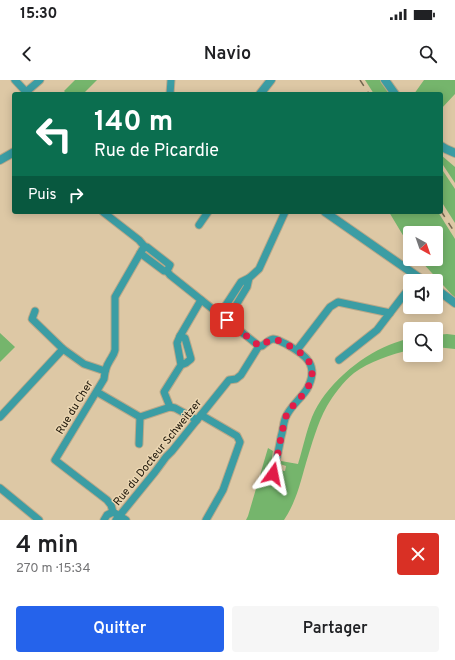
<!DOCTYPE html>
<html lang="fr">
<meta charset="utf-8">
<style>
:root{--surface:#fff;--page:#f6f6f6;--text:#202124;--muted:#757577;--accent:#2563eb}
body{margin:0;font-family:Overpass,sans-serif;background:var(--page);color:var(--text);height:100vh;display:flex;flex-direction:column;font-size:15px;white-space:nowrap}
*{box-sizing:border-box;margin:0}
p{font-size:13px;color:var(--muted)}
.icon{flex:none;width:22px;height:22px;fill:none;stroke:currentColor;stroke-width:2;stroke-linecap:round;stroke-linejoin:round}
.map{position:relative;height:440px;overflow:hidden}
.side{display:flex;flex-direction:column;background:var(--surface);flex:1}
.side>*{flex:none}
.banner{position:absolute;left:12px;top:12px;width:431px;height:122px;border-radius:4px;box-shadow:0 2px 10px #0003;background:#0b6e4f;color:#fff;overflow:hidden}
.needle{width:26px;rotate:140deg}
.controls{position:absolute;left:403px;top:146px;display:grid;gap:8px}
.controls a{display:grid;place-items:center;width:40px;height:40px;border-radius:4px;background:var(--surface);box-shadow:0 2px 10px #0003;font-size:20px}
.pin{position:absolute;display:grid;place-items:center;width:34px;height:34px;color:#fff;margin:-17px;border-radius:8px;box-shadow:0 2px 6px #0006}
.me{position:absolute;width:44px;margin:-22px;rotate:12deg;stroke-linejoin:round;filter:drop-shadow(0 0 3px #0008)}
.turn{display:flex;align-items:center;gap:14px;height:84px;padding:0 16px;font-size:18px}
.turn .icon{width:52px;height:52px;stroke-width:2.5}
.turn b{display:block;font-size:28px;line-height:34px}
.then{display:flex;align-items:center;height:38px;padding:0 16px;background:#0003;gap:8px;font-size:15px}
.round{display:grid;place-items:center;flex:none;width:42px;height:42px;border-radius:4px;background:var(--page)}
.overview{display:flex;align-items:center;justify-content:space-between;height:68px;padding:0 16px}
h1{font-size:24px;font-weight:600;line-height:30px}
.primary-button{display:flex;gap:8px;margin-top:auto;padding:8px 16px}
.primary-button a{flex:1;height:46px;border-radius:4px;background:var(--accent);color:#fff;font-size:16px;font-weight:600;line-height:46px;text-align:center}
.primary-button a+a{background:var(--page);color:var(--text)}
.status{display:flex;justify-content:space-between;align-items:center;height:28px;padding:0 20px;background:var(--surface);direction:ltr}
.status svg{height:11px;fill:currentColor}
header{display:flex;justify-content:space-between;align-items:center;height:52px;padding:0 16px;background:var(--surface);font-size:18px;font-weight:600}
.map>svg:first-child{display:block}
.green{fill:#75b56c}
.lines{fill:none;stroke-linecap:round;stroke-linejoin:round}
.minor-casing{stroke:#baa889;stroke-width:9}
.tertiary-casing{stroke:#baa889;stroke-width:10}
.minor{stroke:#3b9da4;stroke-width:7}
.tertiary{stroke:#3b9da4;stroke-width:8}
.rail{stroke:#74664f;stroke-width:1.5;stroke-dasharray:7 7;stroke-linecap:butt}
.route{stroke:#e11d48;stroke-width:7;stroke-dasharray:0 12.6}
.labels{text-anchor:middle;stroke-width:3;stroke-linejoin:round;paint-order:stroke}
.street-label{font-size:11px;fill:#1c1407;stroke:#ead5b1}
</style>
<div class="status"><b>15:30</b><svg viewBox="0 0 49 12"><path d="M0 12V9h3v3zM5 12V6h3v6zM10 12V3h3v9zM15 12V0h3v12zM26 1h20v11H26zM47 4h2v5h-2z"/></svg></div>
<header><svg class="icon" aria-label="back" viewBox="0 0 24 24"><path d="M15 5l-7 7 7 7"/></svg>Navio<svg class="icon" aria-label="search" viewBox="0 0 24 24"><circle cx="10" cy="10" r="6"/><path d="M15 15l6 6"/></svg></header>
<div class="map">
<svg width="455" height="440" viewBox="0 0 455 440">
<rect width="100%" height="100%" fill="#ddc8a5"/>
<g class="green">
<path d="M 75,0 L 97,0 L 83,14 L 67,14 L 64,11 Z"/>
<path d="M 365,0 L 381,0 L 391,14 L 374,14 Z"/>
<path d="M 424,0 L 455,0 L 455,14 L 441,29 L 441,14 L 414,14 Z"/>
<path d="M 441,75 L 455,87 L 455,103 L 441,82 Z"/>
<path d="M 441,88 L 455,109 L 455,143 L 441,121 Z"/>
<path d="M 389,132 L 438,132 L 455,159 L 455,218 L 419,179 L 436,179 L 436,153 L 410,153 L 410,167 Z"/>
<path d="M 0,253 L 15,267 L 0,282 Z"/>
<path d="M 447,254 L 455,255 L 455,269 L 436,267 L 436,255 Z"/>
<path d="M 410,258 L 410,270 C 391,274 369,282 354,293 C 343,302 334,314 327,326 C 317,344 312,364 306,383 C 300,404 296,422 284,440 L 246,440 L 248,436 L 268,368 L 273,371 L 272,378 L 274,379 L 269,396 L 275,397 L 277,390 L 285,391 L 286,386 L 280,384 L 281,381 L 298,384 C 303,368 306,352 312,337 C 325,306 359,277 389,265 C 396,262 403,260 410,258 Z"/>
</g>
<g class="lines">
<g class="minor-casing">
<g id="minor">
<path d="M 15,0 L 28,14"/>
<path d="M 26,12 L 40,0"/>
<path d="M 170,14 L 171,0"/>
<path d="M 103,132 L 139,160 L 145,167"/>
<path d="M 199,145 L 208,132"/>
<path d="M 167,191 L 170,195 L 259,266"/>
<path d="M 249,198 L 259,189 L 285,132"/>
<path d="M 35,231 L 32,239 L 63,269 L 84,284 L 105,291"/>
<path d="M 220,234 L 241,202 L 249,198 L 247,207 L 227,240"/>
<path d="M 180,256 L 201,220"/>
<path d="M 259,266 L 262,266 C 274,256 273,258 286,264 C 306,275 320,285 307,309 C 300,320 289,327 285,339 C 283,345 283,351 281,357 C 279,369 276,382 273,394"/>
<path d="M 297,270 L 330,227 L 338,222 L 390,233 L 410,207"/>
<path d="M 339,280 L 377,250 L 390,233"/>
<path d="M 97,312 L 140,337 L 170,327 L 175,328 L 197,340"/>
<path d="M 170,327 L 164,312 L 181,285 L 177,263 L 180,256 L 185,258 L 191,279 L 186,283 L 181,285"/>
<path d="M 201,335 L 237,356 L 240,362 L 223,410 L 206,440"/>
<path d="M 0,337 L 63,269"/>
<path d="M 139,364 L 140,337"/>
<path d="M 0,408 L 39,440"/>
<path d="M 104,440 L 107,435 L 113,432"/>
<path d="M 116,440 L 155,392 L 166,377 L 172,371 L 229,300 L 236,299 L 241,295 L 259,266"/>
<path d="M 126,440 L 113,432 L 111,425 L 107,420 L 55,380 L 104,299 C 105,293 105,288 109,282 C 111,278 114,275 115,270 L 115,217 L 142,170 L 145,167 L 147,167 L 170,185 L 167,191 L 164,191 L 140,173"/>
</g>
</g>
<g class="tertiary-casing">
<g id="tertiary">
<path d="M 385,0 L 395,14"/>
<path d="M 260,14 L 271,0"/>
<path d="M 441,66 L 446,69 L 455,73"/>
<path d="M 0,80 L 14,72"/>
<path d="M 325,132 L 424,201"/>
<path d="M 436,209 L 455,223"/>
</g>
</g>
<use href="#minor" class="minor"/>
<use href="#tertiary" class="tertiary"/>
<g class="rail">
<path d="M 360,0 L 369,14"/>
<path d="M 441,131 L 455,153"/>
</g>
</g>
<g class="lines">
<path class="route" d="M 227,240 L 259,266 L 262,266 C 273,256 273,258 286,264 C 306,275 320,285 307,309 C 300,320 289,327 285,339 C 283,345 283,351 281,357 C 279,369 276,382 273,394"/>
</g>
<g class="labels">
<g class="street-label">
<text transform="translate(74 327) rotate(-59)" y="4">Rue du Cher</text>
<text transform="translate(157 372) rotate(-51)" y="4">Rue du Docteur Schweitzer</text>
</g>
</g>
</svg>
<div class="controls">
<a><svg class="needle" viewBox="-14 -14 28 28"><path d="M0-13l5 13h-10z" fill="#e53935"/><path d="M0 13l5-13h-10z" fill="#757577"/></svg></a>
<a><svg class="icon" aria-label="sound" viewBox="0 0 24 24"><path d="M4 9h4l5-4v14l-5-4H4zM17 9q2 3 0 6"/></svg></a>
<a><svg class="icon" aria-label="search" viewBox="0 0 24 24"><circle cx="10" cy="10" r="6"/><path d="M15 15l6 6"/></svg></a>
</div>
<div class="pin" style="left:227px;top:240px;background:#d93025"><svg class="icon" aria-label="arrive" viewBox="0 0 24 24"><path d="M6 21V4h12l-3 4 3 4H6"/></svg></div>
<svg class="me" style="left:273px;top:394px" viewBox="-20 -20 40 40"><path d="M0-17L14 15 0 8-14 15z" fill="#e11d48" stroke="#fff" stroke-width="4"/></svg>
<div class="banner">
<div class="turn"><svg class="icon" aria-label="left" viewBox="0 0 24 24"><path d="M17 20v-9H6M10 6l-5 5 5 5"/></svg><div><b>140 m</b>Rue de Picardie</div></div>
<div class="then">Puis<svg class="icon" aria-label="right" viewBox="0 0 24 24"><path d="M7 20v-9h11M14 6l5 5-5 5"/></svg></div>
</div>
</div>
<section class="side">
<div class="overview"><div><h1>4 min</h1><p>270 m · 15:34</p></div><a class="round" style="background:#d93025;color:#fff"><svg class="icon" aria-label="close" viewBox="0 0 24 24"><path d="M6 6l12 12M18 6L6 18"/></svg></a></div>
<div class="primary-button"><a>Quitter</a><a>Partager</a></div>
</section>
